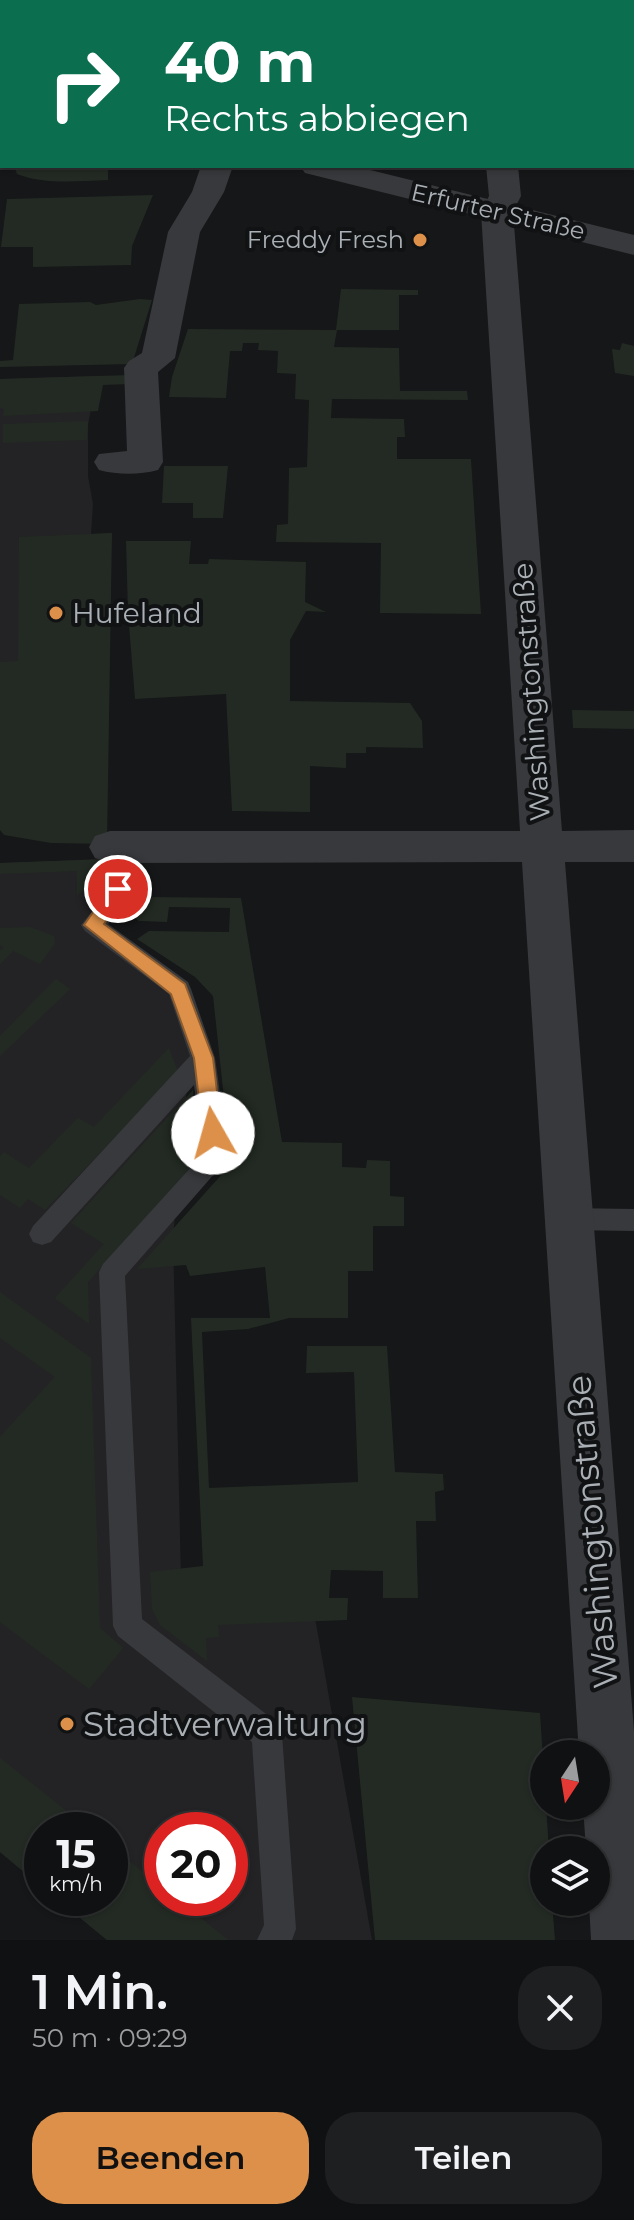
<!DOCTYPE html>
<html lang="de">
<meta charset="utf-8">
<style>
:root{--surface:#101112;--page:#1e1f20;--text:#f1f3f6;--muted:#9c9d9f;--line:#303132;--accent:#dc904a}
body{margin:0;font-family:Montserrat,sans-serif;background:var(--page);color:var(--text);height:100vh;display:flex;flex-direction:column;font-size:30px;white-space:nowrap}
*{box-sizing:border-box;margin:0}
p{font-size:26px;color:var(--muted)}
.icon{flex:none;width:44px;height:44px;fill:none;stroke:currentColor;stroke-width:2;stroke-linecap:round;stroke-linejoin:round}
.map{position:relative;height:1940px;overflow:hidden}
.details{display:flex;flex-direction:column;background:var(--surface);flex:1}
.details>*{flex:none}
.guide{position:absolute;left:0px;top:0px;width:634px;height:168px;box-shadow:0 2px 6px #0004,0 0 0 2px var(--line);background:#0b6e4f;color:#fff;overflow:hidden}
.needle{width:52px;rotate:192deg}
.buttons{position:absolute;left:530px;top:1740px;display:grid;gap:16px}
.buttons a{display:grid;place-items:center;width:80px;height:80px;border-radius:50%;background:var(--surface);box-shadow:0 2px 6px #0004,0 0 0 2px var(--line);font-size:40px}
.speed{position:absolute;left:24px;top:1812px;display:flex;gap:16px;font-size:40px;font-weight:700;text-align:center}
.speed>*{display:grid;place-content:center;width:104px;height:104px;border-radius:50%;background:var(--surface);box-shadow:0 2px 6px #0004,0 0 0 2px var(--line);line-height:1}
.speed small{font-size:20px;font-weight:400}
.speed .limit{border:12px solid #d22;background:#fff;color:#111}
.pin{position:absolute;display:grid;place-items:center;width:68px;height:68px;color:#fff;margin:-34px;border:4px solid #fff;border-radius:50%;box-shadow:0 2px 8px #0007}
.me{position:absolute;width:88px;margin:-44px;rotate:353deg;stroke-linejoin:round;filter:drop-shadow(0 0 6px #0008)}
.turn{display:flex;align-items:center;gap:28px;height:168px;padding:0 32px;font-size:36px}
.turn .icon{width:104px;height:104px;stroke-width:2.5}
.turn b{display:block;font-size:56px;line-height:68px}
.round{display:grid;place-items:center;flex:none;width:84px;height:84px;border-radius:32px;background:var(--page)}
.summary{display:flex;align-items:center;justify-content:space-between;height:136px;padding:0 32px}
h1{font-size:48px;font-weight:600;line-height:60px}
.action{display:flex;gap:16px;margin-top:auto;padding:16px 32px}
.action a{flex:1;height:92px;border-radius:32px;background:var(--accent);color:#111;font-size:32px;font-weight:600;line-height:92px;text-align:center}
.action a+a{background:var(--page);color:var(--text)}
.map>svg:first-child{display:block}
.built{fill:#232325;fill-rule:evenodd}
.green{fill:#232a23}
.lines{fill:none;stroke-linecap:round;stroke-linejoin:round}
.service{fill:#38393c;fill-rule:evenodd}
.minor{fill:#38393c;fill-rule:evenodd}
.tertiary{fill:#38393c;fill-rule:evenodd}
.route{fill:#dc904a;stroke:#8f5e30;stroke-width:2}
.poi-dot{fill:#dc904a;stroke:#111213;stroke-width:3}
.labels{text-anchor:middle;stroke-width:8;stroke-linejoin:round;paint-order:stroke}
.far-street-label{font-size:24px;fill:#aab0b6;stroke:#111213}
.far-poi-label{font-size:24px;fill:#aab0b6;stroke:#111213;text-anchor:end}
.poi-label{font-size:28px;fill:#aab0b6;stroke:#111213;text-anchor:start}
.street-label{font-size:28px;fill:#aab0b6;stroke:#111213}
.near-street-label{font-size:34px;fill:#aab0b6;stroke:#111213}
.near-poi-label{font-size:34px;fill:#aab0b6;stroke:#111213;text-anchor:start}
</style>
<div class="map">
<svg width="634" height="1940" viewBox="0 0 634 1940">
<rect width="100%" height="100%" fill="#161718"/>
<g class="built">
<path d="M 97,376 L 88,425 L 88,476 L 93,504 L 91,534 L 112,533 L 93,691 L 0,694 L 0,379 Z"/>
<path d="M 107,859 L 93,926 L 195,1001 L 173,1237 L 182,1621 L 315,1618 L 372,1940 L 107,1940 L 56,1898 L 110,1898 L 110,1830 L 42,1830 L 42,1887 L 0,1852 L 0,863 ZM 162,1830 L 230,1830 L 230,1898 L 162,1898 Z"/>
</g>
<g class="green">
<path d="M 14,166 L 113,166 L 108,170 L 108,180 C 77,181 45,185 17,174 Z"/>
<path d="M 153,195 L 132,246 L 131,265 L 33,267 L 33,247 L 1,247 L 7,199 Z"/>
<path d="M 341,289 L 418,290 L 418,295 L 399,295 L 399,330 L 337,330 L 334,347 L 399,348 L 400,391 L 467,391 L 468,400 L 332,399 L 331,418 L 404,419 L 405,437 L 397,437 L 397,459 L 471,459 L 481,614 L 380,613 L 381,543 L 276,542 L 277,525 L 288,524 L 289,468 L 307,467 L 309,400 L 295,399 L 296,374 L 277,373 L 278,351 L 258,350 L 259,343 L 243,343 L 242,351 L 230,351 L 226,398 L 169,397 L 172,377 L 188,329 L 336,330 Z"/>
<path d="M 140,299 L 152,300 L 132,364 L 0,367 L 0,361 L 13,360 L 19,304 L 90,302 L 96,305 Z"/>
<path d="M 622,343 L 634,346 L 634,376 L 615,373 L 612,349 L 620,350 Z"/>
<path d="M 130,375 L 130,384 L 103,385 L 98,411 L 3,416 L 4,409 L 0,408 L 0,379 Z"/>
<path d="M 88,421 L 87,440 L 3,443 L 3,424 Z"/>
<path d="M 164,466 L 228,466 L 223,518 L 193,518 L 193,503 L 162,503 Z"/>
<path d="M 112,533 L 107,844 L 51,843 L 4,835 L 0,830 L 0,662 L 18,661 L 19,537 Z"/>
<path d="M 126,541 L 191,541 L 189,564 L 208,564 L 209,559 L 306,562 L 305,602 L 326,612 L 306,611 L 290,640 L 290,701 L 410,703 L 422,721 L 423,748 L 366,747 L 366,753 L 346,753 L 346,768 L 310,766 L 310,812 L 232,811 L 226,694 L 135,699 L 128,613 Z"/>
<path d="M 572,710 L 634,711 L 634,729 L 573,728 Z"/>
<path d="M 107,859 L 106,876 L 77,895 L 77,871 L 0,874 L 0,863 Z"/>
<path d="M 147,886 L 146,897 L 241,898 L 282,1142 L 342,1143 L 342,1167 L 366,1168 L 367,1160 L 390,1161 L 390,1196 L 404,1197 L 404,1226 L 373,1226 L 373,1271 L 348,1271 L 348,1318 L 289,1318 L 248,1329 L 202,1332 L 209,1488 L 358,1482 L 354,1372 L 306,1373 L 307,1346 L 387,1346 L 395,1472 L 443,1474 L 444,1490 L 435,1492 L 436,1521 L 416,1521 L 418,1598 L 383,1598 L 383,1571 L 331,1570 L 329,1598 L 348,1598 L 347,1620 L 218,1625 L 219,1637 L 206,1638 L 207,1661 L 160,1625 L 152,1609 L 150,1572 L 203,1566 L 191,1318 L 270,1318 L 265,1267 L 190,1276 L 186,1265 L 137,1269 L 231,1164 L 213,996 L 195,977 L 137,939 L 149,931 L 229,932 L 230,908 L 169,907 L 167,922 L 139,921 L 132,916 Z"/>
<path d="M 30,927 L 54,936 L 55,943 L 40,964 L 13,951 L 0,964 L 0,951 L 4,947 L 0,945 L 0,928 Z"/>
<path d="M 56,979 L 70,989 L 0,1056 L 0,1036 Z"/>
<path d="M 169,1048 L 178,1072 L 45,1210 L 28,1199 L 20,1208 L 0,1195 L 0,1156 L 4,1152 L 29,1168 L 78,1118 L 94,1127 Z"/>
<path d="M 193,1090 L 198,1150 L 194,1165 L 88,1282 L 89,1324 L 55,1298 L 104,1244 L 71,1223 Z"/>
<path d="M 0,1292 L 91,1358 L 100,1628 L 123,1648 L 89,1689 L 0,1622 L 0,1437 L 55,1377 L 0,1338 Z"/>
<path d="M 352,1697 L 540,1713 L 549,1850 L 544,1850 L 544,1902 L 552,1902 L 555,1940 L 375,1940 Z"/>
<path d="M 0,1758 L 90,1830 L 42,1830 L 42,1887 L 0,1852 Z"/>
<path d="M 110,1846 L 162,1887 L 162,1898 L 176,1898 L 228,1940 L 107,1940 L 56,1898 L 110,1898 Z"/>
</g>
<g class="lines">
<g class="service">
<path d="M 110,838 L 118,841 L 137,875 L 119,910 L 108,924 L 188,982 L 191,989 L 215,1058 L 229,1157 L 125,1276 L 142,1619 L 278,1723 L 282,1734 L 296,1929 L 292,1940 L 257,1940 L 264,1925 L 252,1742 L 118,1636 L 113,1626 L 99,1272 L 103,1264 L 203,1154 L 194,1085 L 51,1242 L 42,1245 L 33,1242 L 29,1234 L 33,1226 L 190,1056 L 169,994 L 85,931 L 81,925 L 102,899 L 113,875 L 99,847 L 102,841 Z"/>
<path d="M 567,1208 L 634,1209 L 634,1231 L 567,1230 L 558,1227 L 554,1219 L 558,1211 Z"/>
</g>
<g class="minor">
<rect x="471" y="0" width="28" height="2"/>
<path d="M 201,166 L 233,166 L 224,192 L 200,232 L 175,358 L 158,372 L 163,462 L 158,470 C 139,475 118,475 99,470 L 94,462 L 99,454 L 127,451 L 124,368 L 129,361 L 142,353 L 168,232 L 192,192 Z"/>
<path d="M 486,166 L 518,166 L 521,196 L 513,212 L 562,831 L 634,830 L 634,862 L 565,862 L 634,1731 L 634,1940 L 591,1940 L 589,1902 L 596,1902 L 596,1850 L 586,1850 L 583,1806 L 596,1806 L 596,1754 L 579,1754 L 522,862 L 110,863 L 95,858 L 89,847 L 95,836 L 110,831 L 520,831 L 481,212 L 489,196 Z"/>
</g>
<g class="tertiary">
<path d="M 0,21 L 2,22 L 2,40 L 0,39 Z"/>
<path d="M 300,166 L 354,166 L 634,235 L 634,255 L 305,173 Z"/>
</g>
</g>
<path class="route" d="M 118,883 L 127,889 L 104,924 L 185,984 L 213,1058 L 222,1133 L 220,1138 L 206,1138 L 203,1133 L 194,1058 L 171,994 L 84,925 L 112,885 Z"/>
<g class="poi-dot">
<circle cx="420" cy="240" r="8"/>
<circle cx="56" cy="613" r="8"/>
<circle cx="67" cy="1724" r="8"/>
</g>
<g class="labels">
<g class="far-street-label">
<text transform="translate(498 212) rotate(13)" y="8">Erfurter Straße</text>
</g>
<g class="far-poi-label">
<text x="404" y="248">Freddy Fresh</text>
</g>
<g class="poi-label">
<text x="72" y="623">Hufeland</text>
</g>
<g class="street-label">
<text transform="translate(531 692) rotate(-94)" y="10">Washingtonstraße</text>
</g>
<g class="near-street-label">
<text transform="translate(592 1532) rotate(-95)" y="12">Washingtonstraße</text>
</g>
<g class="near-poi-label">
<text x="83" y="1736">Stadtverwaltung</text>
</g>
</g>
</svg>
<div class="buttons">
<a><svg class="needle" viewBox="-14 -14 28 28"><path d="M0-13l5 13h-10z" fill="#e53935"/><path d="M0 13l5-13h-10z" fill="#9c9d9f"/></svg></a>
<a><svg class="icon" aria-label="layers" viewBox="0 0 24 24"><path d="M12 4l9 5-9 5-9-5zM3 14l9 5 9-5"/></svg></a>
</div>
<div class="speed"><div>15<small>km/h</small></div><div class="limit">20</div></div>
<div class="pin" style="left:118px;top:889px;background:#d93025"><svg class="icon" aria-label="arrive" viewBox="0 0 24 24"><path d="M6 21V4h12l-3 4 3 4H6"/></svg></div>
<svg class="me" style="left:213px;top:1133px" viewBox="-20 -20 40 40"><circle r="19" fill="#fff"/><path d="M0-13L10 11 0 6-10 11z" fill="#dc904a"/></svg>
<div class="guide">
<div class="turn"><svg class="icon" aria-label="right" viewBox="0 0 24 24"><path d="M7 20v-9h11M14 6l5 5-5 5"/></svg><div><b>40 m</b>Rechts abbiegen</div></div>
</div>
</div>
<section class="details">
<div class="summary"><div><h1>1 Min.</h1><p>50 m · 09:29</p></div><a class="round"><svg class="icon" aria-label="close" viewBox="0 0 24 24"><path d="M6 6l12 12M18 6L6 18"/></svg></a></div>
<div class="action"><a>Beenden</a><a>Teilen</a></div>
</section>
